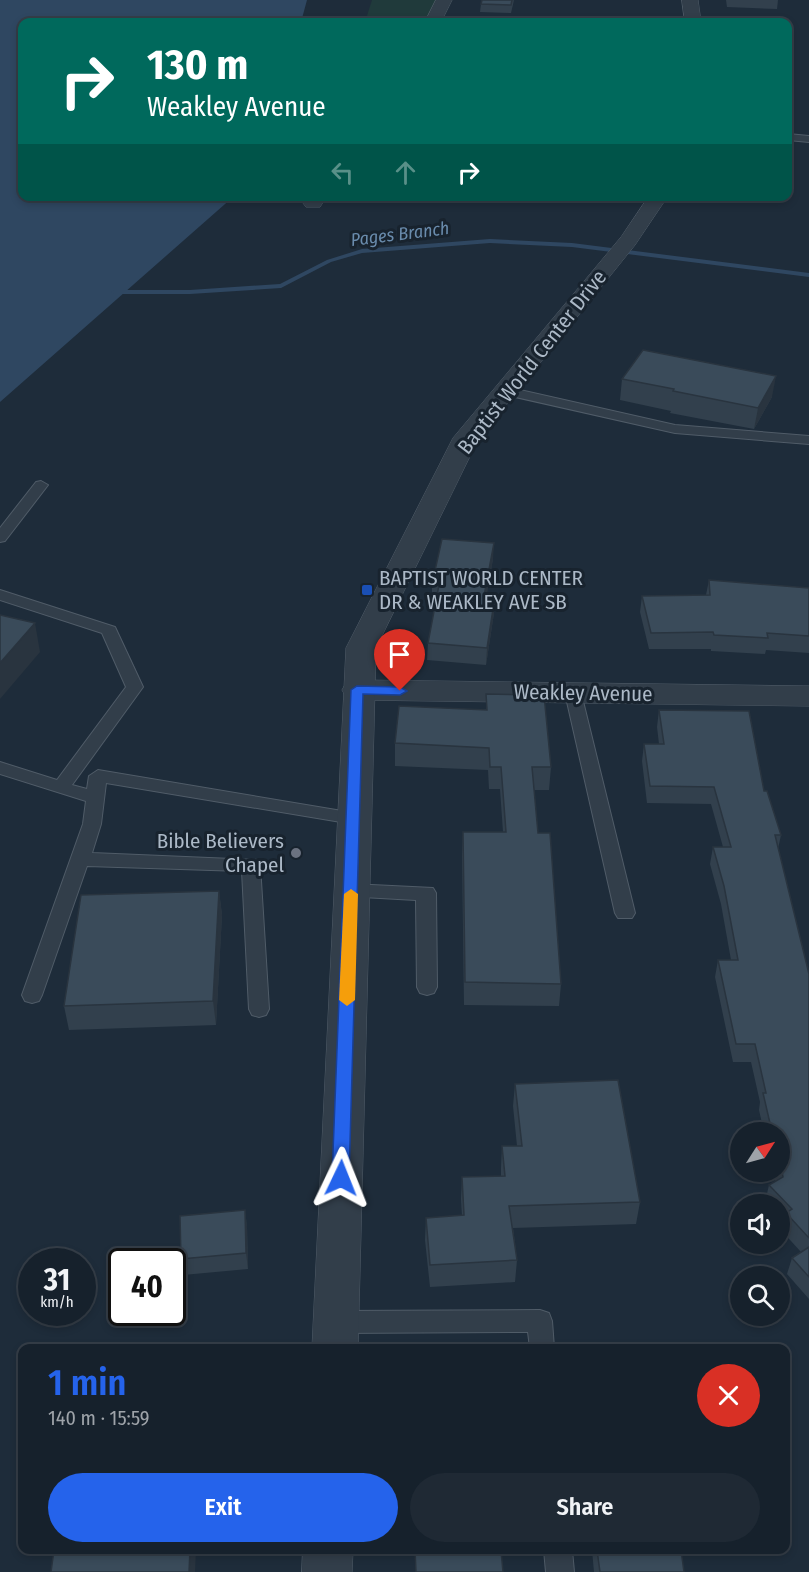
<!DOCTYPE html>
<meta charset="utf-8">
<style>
:root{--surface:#16212c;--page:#1f2934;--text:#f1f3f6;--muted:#9ea3a9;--line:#353e48;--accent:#2563eb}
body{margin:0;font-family:"Fira Sans Condensed",sans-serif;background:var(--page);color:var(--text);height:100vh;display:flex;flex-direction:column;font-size:22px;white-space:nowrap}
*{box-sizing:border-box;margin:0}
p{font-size:20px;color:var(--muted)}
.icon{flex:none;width:33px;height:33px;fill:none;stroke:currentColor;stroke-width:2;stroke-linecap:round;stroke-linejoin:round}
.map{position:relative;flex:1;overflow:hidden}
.drawer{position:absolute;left:18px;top:1344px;width:772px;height:210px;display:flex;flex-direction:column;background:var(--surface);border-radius:12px;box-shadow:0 3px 9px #0003,0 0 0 2px var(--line)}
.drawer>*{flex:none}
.hud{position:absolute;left:18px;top:18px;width:774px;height:183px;border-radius:12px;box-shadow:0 3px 9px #0003,0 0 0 2px var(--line);background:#00695c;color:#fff;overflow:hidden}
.needle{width:39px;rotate:54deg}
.fabs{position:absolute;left:730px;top:1122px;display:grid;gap:12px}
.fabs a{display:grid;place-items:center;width:60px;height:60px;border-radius:50%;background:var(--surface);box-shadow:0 3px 9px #0003,0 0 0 2px var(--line);font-size:30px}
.speed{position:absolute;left:18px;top:1248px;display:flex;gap:12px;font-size:30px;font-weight:700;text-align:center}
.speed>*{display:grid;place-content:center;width:78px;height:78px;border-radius:50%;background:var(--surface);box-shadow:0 3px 9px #0003,0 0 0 2px var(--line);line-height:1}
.speed small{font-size:15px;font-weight:400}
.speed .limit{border:3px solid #111;border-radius:9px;background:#fff;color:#111}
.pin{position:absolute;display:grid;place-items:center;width:51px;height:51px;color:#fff;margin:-62px -26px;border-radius:50% 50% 50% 0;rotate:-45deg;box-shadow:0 0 6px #0007}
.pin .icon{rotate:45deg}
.me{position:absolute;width:66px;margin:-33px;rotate:2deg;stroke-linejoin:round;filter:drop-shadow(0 0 4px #0008)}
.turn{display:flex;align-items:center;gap:21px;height:126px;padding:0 30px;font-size:27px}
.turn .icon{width:78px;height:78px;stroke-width:2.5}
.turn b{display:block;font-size:42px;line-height:51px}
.lanes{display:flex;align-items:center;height:57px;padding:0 30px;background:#0003;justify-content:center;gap:30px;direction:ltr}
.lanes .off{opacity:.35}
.round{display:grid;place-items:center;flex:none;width:63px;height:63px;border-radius:32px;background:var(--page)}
.head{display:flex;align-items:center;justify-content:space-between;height:102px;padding:0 30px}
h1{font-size:36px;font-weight:600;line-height:45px;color:var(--accent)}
.button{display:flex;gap:12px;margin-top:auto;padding:12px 30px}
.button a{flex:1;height:69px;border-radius:36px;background:var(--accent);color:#fff;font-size:24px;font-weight:600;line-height:69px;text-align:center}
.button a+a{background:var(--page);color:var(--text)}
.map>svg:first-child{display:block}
.green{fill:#203a3b}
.water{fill:#2f4761}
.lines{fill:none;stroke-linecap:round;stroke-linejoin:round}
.stream{fill:#2f4761;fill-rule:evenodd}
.service-casing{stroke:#505c68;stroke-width:2}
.minor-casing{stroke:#505c68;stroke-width:1}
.tertiary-casing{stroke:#505c68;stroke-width:1}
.service{fill:#323e4a;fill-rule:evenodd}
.minor{fill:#323e4a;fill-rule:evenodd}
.tertiary{fill:#323e4a;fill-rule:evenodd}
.wall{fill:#32404d}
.shaded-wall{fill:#29343f}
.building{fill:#3a4b5a;stroke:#29343f;stroke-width:1.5}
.route{fill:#2563eb;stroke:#184099;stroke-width:1.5}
.slow{fill:#f59e0b}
.transit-dot{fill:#1a4fb4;stroke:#18232e;stroke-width:2}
.worship-dot{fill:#6b7280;stroke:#18232e;stroke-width:2}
.labels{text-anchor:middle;stroke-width:6;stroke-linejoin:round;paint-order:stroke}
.far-water-label{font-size:18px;font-style:italic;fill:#6a8cad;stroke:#18232e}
.street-label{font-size:21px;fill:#acb9c7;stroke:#18232e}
.poi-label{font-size:21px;fill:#acb9c7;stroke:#18232e;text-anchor:start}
</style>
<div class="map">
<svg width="809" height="1572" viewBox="0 0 809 1572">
<rect width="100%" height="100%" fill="#1e2c3a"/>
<path class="green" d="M 372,0 L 444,0 L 433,22 L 365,22 Z"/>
<path class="water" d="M 0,0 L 307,0 L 301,22 L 22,22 L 22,196 L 233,197 L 0,402 Z"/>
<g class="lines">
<path class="stream" d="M 490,239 L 572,243 L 809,273 L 809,277 L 572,247 L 490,243 L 362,253 L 331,262 L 281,288 L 190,294 L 114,294 L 111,292 L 114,290 L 190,290 L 280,284 L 327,260 L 362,249 Z"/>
<g class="service-casing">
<g id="service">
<path d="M 788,134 L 809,136 L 809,142 L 788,140 Z"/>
<path d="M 507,387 L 675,425 L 809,436 L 809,444 L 675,433 L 502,394 L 502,388 Z"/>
<path d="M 41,481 L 48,485 L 5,541 L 0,542 L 0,528 L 36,482 Z"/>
<path d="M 0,590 L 115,627 L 143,687 L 72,785 L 87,789 L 89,776 L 98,770 L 360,814 L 362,818 L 360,822 L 353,824 L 106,783 L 101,824 L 92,853 L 258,860 L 260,865 L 269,1009 L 266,1015 L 259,1017 L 252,1015 L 249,1009 L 242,871 L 87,866 L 42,995 L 39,1001 L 32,1003 L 25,1001 L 22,995 L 83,824 L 86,801 L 0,774 L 0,762 L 57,780 L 126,687 L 102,633 L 0,600 Z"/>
<path d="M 573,688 L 581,693 L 635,913 L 632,918 L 618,918 L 615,913 L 565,693 Z"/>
<path d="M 351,884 L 433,888 L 436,893 L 437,987 L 434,993 L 427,995 L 420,993 L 417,987 L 416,900 L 344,896 L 341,891 L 344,886 Z"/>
<path d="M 540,1310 L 549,1313 L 552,1321 L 554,1348 L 530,1348 L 528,1332 L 336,1333 L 327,1330 L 324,1322 L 327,1314 L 336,1311 Z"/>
<path d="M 544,1550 L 572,1550 L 574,1572 L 546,1572 Z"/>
</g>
</g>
<g class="minor-casing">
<g id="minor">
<path d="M 436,0 L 452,0 L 441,22 L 425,22 Z"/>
<path d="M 307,196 L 327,196 L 320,207 L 306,207 L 303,203 Z"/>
<path d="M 357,680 L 809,686 L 809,706 L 357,700 L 346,697 L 342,690 L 346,683 Z"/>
</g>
</g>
<g class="tertiary-casing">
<g id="tertiary">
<path d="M 682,0 L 698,0 L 701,22 L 685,22 Z"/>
<path d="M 649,196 L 668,196 L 635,245 L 478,440 L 376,648 L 358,1348 L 312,1348 L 346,648 L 453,438 L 621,237 Z"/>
<path d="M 303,1550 L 353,1550 L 352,1572 L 302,1572 Z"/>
</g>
</g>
<use href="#service" class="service"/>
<use href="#minor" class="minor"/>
<use href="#tertiary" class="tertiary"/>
</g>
<g class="wall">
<path d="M 514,0 L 511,13 L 480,12 L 481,4 Z"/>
<path d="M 726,0 L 778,0 L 777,9 L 727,7 Z"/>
<path d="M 622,379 L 772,397 L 754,429 L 670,413 L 671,411 L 620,400 Z"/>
<path d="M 493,559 L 486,596 L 495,596 L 494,613 L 486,665 L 427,660 L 428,643 L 436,601 L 432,601 L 432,584 Z"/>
<path d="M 709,580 L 809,588 L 809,653 L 766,650 L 765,654 L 711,651 L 711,649 L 649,649 L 640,612 L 642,596 L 706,595 Z"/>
<path d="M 486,694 L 551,767 L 549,790 L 534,790 L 538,833 L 561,984 L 559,1006 L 464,1005 L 462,855 L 463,832 L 503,832 L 500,789 L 489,789 L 488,770 L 395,766 L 395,743 L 486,709 Z"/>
<path d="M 659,710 L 764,791 L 781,835 L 778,849 L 809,974 L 809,1299 L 787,1274 L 792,1258 L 801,1252 L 781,1230 L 783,1222 L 780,1218 L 780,1204 L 767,1204 L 765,1202 L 769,1185 L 775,1181 L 773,1172 L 780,1172 L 780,1132 L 764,1132 L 759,1110 L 760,1102 L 751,1062 L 733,1062 L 715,977 L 718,960 L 731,960 L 721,904 L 710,864 L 713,847 L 723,847 L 711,804 L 647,803 L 642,761 L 644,744 L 659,744 L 657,727 Z"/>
<path d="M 219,891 L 222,915 L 216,1025 L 69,1030 L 64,1006 Z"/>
<path d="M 515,1084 L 640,1202 L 636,1224 L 513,1228 L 517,1260 L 515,1282 L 430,1287 L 425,1240 L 426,1218 L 462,1216 L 461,1199 L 462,1177 L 501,1176 L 501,1168 L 502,1146 L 517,1146 L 513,1106 Z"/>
<path d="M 245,1210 L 247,1227 L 248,1269 L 183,1275 L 181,1259 Z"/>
<path d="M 592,1550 L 681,1550 L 684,1572 L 594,1572 Z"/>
</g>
<g class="shaded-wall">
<path d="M 776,376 L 772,397 L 754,429 L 758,408 Z"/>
<path d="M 494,543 L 493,559 L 484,612 L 484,596 Z"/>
<path d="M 495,596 L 494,613 L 486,665 L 487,648 Z"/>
<path d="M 35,623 L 40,652 L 0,699 L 0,663 Z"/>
<path d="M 219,891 L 222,915 L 216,1025 L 213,1001 Z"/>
<path d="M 245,1210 L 247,1227 L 248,1269 L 246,1253 Z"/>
<path d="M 190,1550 L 196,1550 L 195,1572 L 189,1572 Z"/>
</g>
<g class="building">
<path d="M 482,0 L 512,0 L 511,5 L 481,4 Z"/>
<path d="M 643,350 L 776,376 L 758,408 L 673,391 L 674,389 L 622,379 Z"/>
<path d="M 442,539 L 494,543 L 484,596 L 495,596 L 487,648 L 428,643 L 439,585 L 432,584 Z"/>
<path d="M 709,580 L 809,588 L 809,636 L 767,633 L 768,638 L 714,635 L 713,632 L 651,633 L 642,596 L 710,595 Z"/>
<path d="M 0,615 L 35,623 L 0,663 Z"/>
<path d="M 486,694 L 544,695 L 551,767 L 532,767 L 538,833 L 550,833 L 561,984 L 465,982 L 463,832 L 506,832 L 501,767 L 490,767 L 489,748 L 395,743 L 399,706 L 487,710 Z"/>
<path d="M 659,710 L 749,711 L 764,791 L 767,791 L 781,835 L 775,835 L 809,974 L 809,1238 L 786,1213 L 792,1209 L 769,1185 L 783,1177 L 780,1164 L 780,1132 L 772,1132 L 763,1093 L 766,1093 L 755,1044 L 736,1044 L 718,960 L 738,960 L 724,886 L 713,847 L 731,847 L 714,787 L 650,786 L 644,744 L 664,744 Z"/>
<path d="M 219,891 L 213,1001 L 64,1006 L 81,895 Z"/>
<path d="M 618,1080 L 640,1202 L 509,1206 L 517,1260 L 430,1265 L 426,1218 L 464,1215 L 462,1177 L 505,1176 L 502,1146 L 522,1146 L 515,1084 Z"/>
<path d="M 245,1210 L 246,1253 L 181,1259 L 180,1216 Z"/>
<path d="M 809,1247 L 809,1277 L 792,1258 Z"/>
<path d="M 653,1346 L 653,1348 L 577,1348 L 577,1347 Z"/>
<path d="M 54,1550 L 190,1550 L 189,1572 L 51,1572 Z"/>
<path d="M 415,1550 L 501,1550 L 503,1572 L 416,1572 Z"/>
<path d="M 597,1550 L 681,1550 L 684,1572 L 600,1572 Z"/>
</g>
<path class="route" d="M 357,686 L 400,687 L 407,691 L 400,695 L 363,694 L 349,1178 L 347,1184 L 341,1186 L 335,1184 L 332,1178 L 351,690 Z"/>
<path class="slow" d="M 351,889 L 358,894 L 355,1000 L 347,1006 L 339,1000 L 344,894 Z"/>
<rect class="transit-dot" x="361" y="584" width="12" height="12" rx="3"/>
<circle class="worship-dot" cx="296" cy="853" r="6"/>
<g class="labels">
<g class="far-water-label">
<text transform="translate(400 234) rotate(-7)" y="6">Pages Branch</text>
</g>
<g class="street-label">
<text transform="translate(532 362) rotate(-52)" y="7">Baptist World Center Drive</text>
<text transform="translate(583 693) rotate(1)" y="7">Weakley Avenue</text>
</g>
<g class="poi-label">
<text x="379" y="585">BAPTIST WORLD CENTER<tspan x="379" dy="24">DR &amp; WEAKLEY AVE SB</tspan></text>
<text x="284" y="848" text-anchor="end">Bible Believers<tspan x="284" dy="24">Chapel</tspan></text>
</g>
</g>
</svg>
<div class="fabs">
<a><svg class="needle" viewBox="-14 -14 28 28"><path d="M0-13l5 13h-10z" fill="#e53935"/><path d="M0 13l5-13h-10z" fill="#9ea3a9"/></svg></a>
<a><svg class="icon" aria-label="sound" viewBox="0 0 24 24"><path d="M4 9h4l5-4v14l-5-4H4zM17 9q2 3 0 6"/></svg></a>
<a><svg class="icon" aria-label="search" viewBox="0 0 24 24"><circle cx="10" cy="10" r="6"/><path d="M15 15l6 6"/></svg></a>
</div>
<div class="speed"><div>31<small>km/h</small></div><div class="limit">40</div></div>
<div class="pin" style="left:400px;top:691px;background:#d93025"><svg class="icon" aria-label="arrive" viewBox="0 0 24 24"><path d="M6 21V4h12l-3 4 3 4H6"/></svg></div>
<svg class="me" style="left:341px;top:1178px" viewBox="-20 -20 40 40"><path d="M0-17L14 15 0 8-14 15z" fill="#2563eb" stroke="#fff" stroke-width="4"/></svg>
<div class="hud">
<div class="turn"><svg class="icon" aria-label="right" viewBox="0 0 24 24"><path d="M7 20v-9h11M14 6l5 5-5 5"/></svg><div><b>130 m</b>Weakley Avenue</div></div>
<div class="lanes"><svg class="icon off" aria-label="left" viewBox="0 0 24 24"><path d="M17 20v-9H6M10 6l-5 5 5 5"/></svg><svg class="icon off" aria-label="ahead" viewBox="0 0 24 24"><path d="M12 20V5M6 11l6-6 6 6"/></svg><svg class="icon" aria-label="right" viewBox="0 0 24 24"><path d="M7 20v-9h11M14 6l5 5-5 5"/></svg></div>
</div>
<section class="drawer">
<div class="head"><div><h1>1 min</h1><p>140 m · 15:59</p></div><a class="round" style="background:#d93025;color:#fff"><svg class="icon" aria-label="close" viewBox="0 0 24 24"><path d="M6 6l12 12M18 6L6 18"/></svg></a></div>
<div class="button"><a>Exit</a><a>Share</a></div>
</section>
</div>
